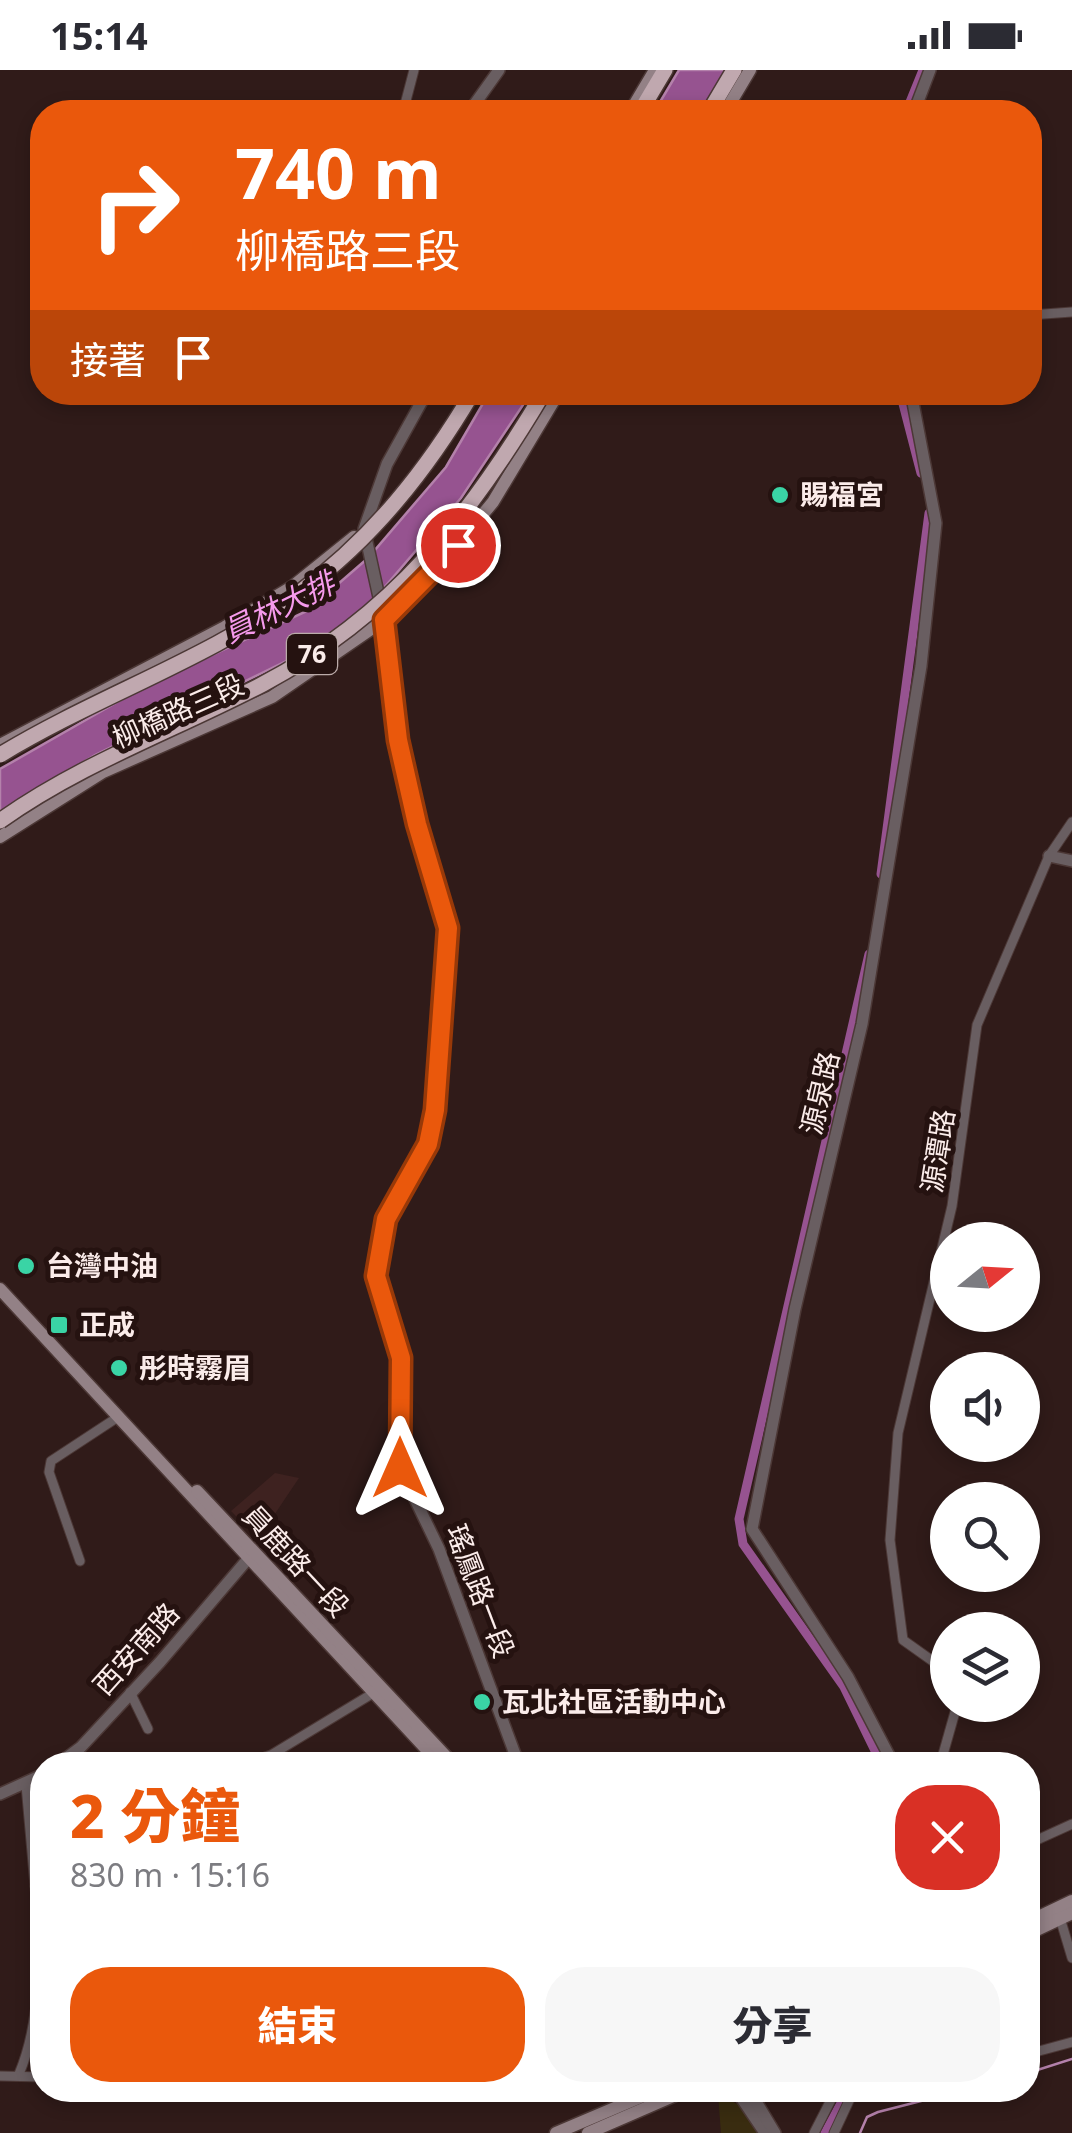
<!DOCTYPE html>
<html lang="zh-TW">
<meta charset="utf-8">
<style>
:root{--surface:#fff;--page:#f7f7f7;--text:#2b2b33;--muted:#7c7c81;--accent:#ea580c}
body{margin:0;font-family:"Noto Sans","Noto Sans TC",sans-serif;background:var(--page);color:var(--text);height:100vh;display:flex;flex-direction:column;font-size:38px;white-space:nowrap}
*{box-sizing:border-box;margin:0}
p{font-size:32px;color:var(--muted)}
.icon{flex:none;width:55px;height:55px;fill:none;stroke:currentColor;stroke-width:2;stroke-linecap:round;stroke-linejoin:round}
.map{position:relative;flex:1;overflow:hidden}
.drawer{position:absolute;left:30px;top:1682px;width:1010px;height:350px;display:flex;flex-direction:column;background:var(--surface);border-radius:40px;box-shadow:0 5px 15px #0003}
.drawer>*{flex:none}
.guide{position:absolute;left:30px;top:30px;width:1012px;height:305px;border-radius:40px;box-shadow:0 5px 15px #0003;background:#ea580c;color:#fff;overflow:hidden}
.needle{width:65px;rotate:72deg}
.fabs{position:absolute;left:930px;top:1152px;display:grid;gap:20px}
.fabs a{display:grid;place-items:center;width:110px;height:110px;border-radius:50%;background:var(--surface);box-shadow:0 5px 15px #0003;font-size:50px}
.pin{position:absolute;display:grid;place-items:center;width:85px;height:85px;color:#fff;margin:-42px;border:5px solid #fff;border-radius:50%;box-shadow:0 2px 10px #0007}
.me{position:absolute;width:110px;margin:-55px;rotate:0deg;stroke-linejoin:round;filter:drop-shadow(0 0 8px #0008)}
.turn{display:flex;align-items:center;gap:35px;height:210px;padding:0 40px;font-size:45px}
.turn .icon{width:130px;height:130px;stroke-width:2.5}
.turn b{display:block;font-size:70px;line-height:85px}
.then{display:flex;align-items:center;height:95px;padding:0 40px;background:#0003;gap:20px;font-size:38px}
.round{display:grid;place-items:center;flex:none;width:105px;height:105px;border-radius:40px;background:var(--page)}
.headline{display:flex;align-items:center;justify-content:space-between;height:170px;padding:0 40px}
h1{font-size:60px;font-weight:800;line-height:75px;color:var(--accent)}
.action{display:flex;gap:20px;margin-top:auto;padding:20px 40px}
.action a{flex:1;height:115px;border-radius:40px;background:var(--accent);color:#fff;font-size:40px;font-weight:800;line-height:115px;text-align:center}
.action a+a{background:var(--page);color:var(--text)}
.status{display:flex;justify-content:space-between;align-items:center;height:70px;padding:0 50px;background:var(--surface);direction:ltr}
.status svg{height:28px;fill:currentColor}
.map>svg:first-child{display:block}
.built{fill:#3e2220}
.green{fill:#392c10}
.water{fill:#965390;stroke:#b481ab;stroke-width:2.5}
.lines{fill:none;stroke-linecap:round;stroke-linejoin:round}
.stream{stroke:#b481ab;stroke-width:2.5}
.canal{stroke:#965390;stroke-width:9}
.minor-casing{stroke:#4c3836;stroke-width:11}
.tertiary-casing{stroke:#4c3836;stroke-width:14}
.secondary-casing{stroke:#4c3836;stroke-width:15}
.trunk-casing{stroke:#4c3836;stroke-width:18}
.minor{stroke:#695e61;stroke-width:9}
.tertiary{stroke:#695e61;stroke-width:11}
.secondary{stroke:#938186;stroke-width:12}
.trunk{stroke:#c0a8af;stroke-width:15}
.trunk-bridge-casing{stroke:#4c3836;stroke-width:18;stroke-linecap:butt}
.trunk-bridge{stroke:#c0a8af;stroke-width:15}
.route-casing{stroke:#983908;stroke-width:25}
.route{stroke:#ea580c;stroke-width:18}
.poi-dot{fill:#3ad4a5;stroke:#251210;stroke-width:4}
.labels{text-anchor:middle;stroke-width:10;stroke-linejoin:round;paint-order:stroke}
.shield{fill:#251210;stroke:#bbaba9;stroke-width:2.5}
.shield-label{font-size:25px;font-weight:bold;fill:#fbecea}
.poi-label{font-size:28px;font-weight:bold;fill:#fbecea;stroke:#251210;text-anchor:start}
.street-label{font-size:28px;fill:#fbecea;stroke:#251210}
.water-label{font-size:30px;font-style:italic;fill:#f59aec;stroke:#251210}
</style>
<div class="status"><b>15:14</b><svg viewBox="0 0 49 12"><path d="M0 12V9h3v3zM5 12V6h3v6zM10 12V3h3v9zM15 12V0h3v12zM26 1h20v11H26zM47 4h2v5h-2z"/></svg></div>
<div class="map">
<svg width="1072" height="2063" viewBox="0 0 1072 2063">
<rect width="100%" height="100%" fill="#301b19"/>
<path class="built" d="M 275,1403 L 299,1408 L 258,1469 L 231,1441 Z"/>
<path class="green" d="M 718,2024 L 741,2036 L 757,2063 L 721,2063 Z"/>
<g class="water">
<path d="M 679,0 L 727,0 L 702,42 L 654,42 Z"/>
<path d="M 489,323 L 531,323 L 461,428 L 377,526 L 321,574 L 95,685 L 0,744 L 0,699 L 147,615 L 307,541 L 368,488 L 446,397 Z"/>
</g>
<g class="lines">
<g class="stream">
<path d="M 1028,2003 L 1072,1989"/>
<path d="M 860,2063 L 867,2047 L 878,2042 L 964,2020"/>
</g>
<g class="canal">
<path d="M 906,42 L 923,0"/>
<path d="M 900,322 L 921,403"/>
<path d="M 881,804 L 929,443"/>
<path d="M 869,884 L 739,1449 L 743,1474 L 844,1617 L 882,1695"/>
<path d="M 825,2063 L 848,2020"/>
</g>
<g class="minor-casing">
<g id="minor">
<path d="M 403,42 L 414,0"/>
<path d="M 1030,245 L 1072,242"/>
<path d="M 80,1491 L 49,1402 L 51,1391 L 118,1347"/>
<path d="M 948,1602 L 903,1570 L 890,1470 L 898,1363 L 952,1136 L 977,955 L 1049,786 L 1072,752"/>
<path d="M 130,1622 L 148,1659"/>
<path d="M 242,1695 L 271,1685 L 375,1622"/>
<path d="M 940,1695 L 957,1635"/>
<path d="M 26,1715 L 35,1816"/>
<path d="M 1028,1774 L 1072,1754"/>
<path d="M 1060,1848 L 1072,1888"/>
<path d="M 1028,1984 L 1072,1972"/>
<path d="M 19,2004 C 43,1947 40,1877 35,1816 L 42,1812"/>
<path d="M 0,2006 L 42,2007"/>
<path d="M 814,2063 L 836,2020"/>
<path d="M 834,2063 L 854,2020"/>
</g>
</g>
<g class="tertiary-casing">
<g id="tertiary">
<path d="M 469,42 L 499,0"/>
<path d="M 914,42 L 930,0"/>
<path d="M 427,322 L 387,394 L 364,459 L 384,550 L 398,670 L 448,858 L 435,1040 L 427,1075 L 385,1149 L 376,1205 L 401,1288 L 400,1398 L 439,1479 L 519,1695"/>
<path d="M 1049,786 L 1072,791"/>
<path d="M 57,1695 L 81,1677 L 160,1592 L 247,1490"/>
<path d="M 894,1695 L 848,1607 L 752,1459 L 795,1239 L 862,954 L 921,596 L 936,453 L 911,322"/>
<path d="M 0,1724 L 42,1705"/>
<path d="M 736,2020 L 765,2063"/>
<path d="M 749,2020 L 775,2063"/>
</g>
</g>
<g class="secondary-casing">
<g id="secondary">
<path d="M 630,42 L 655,0"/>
<path d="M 725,42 L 750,0"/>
<path d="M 0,675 L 225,557 L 292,517 L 354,467"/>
<path d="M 0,767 L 103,702 L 272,627 L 384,550 L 440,496 L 493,432 L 559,322"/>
<path d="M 0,1219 L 441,1695"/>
<path d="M 197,1421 L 454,1695"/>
<path d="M 1028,1852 L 1072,1831"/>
<path d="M 1028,1864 L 1072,1843"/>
<path d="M 556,2063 L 657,2020"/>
<path d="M 588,2063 L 687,2020"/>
</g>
</g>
<g class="trunk-casing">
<g id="trunk">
<path d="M 640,42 L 665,0"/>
<path d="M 709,42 L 734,0"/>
</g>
</g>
<use href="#minor" class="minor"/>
<use href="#tertiary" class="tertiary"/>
<use href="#secondary" class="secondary"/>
<use href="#trunk" class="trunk"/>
<g class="trunk-bridge-casing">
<g id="trunk-bridge">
<path d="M 0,685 C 97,626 209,589 300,522 C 373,468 427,400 473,322"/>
<path d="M 0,751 C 81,693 175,660 263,614 C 393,545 470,447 544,322"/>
</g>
</g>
<use href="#trunk-bridge" class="trunk-bridge"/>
</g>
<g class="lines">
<g class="route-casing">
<path id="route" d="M 400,1398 L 401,1288 L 376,1206 L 386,1149 L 428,1074 L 435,1040 L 448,858 L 417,754 L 398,670 L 384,550 L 458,475"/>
</g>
<use href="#route" class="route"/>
</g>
<g class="poi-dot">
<circle cx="780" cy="425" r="10"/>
<circle cx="26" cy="1196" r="10"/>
<rect x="49" y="1245" width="20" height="20" rx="5"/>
<circle cx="119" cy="1298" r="10"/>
<circle cx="482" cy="1632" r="10"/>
</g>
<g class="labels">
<rect class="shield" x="287" y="564" width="50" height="40" rx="8"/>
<g class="shield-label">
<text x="312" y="593">76</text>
</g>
<g class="poi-label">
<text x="800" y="435">賜福宮</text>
<text x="46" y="1206">台灣中油</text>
<text x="79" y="1265">正成</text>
<text x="139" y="1308">彤時霧眉</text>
<text x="502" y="1642">瓦北社區活動中心</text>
</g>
<g class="street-label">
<text transform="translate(178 641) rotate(-24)" y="10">柳橋路三段</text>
<text transform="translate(820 1023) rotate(-77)" y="10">源泉路</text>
<text transform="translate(938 1081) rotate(-81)" y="10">源潭路</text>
<text transform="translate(296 1491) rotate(47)" y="10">員鹿路一段</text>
<text transform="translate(480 1521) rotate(69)" y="10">瑤鳳路一段</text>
<text transform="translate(136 1579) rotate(-48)" y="10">西安南路</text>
</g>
<g class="water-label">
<text transform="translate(279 538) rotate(-26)" y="10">員林大排</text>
</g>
</g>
</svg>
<div class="fabs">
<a><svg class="needle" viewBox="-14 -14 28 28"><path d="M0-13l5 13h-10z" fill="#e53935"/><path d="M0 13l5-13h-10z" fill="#7c7c81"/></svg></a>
<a><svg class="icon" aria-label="sound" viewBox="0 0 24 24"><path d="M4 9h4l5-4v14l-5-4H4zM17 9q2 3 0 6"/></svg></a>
<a><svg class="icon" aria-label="search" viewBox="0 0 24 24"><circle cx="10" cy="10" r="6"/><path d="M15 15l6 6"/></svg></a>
<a><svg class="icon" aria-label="layers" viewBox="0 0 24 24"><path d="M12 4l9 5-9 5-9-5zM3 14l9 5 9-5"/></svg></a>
</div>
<div class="pin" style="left:458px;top:475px;background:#d93025"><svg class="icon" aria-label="arrive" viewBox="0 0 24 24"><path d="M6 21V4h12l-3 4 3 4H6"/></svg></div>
<svg class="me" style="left:400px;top:1398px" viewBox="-20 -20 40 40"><path d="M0-17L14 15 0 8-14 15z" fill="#ea580c" stroke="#fff" stroke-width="4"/></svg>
<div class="guide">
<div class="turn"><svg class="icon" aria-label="right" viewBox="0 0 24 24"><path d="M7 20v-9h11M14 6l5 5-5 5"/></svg><div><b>740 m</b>柳橋路三段</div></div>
<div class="then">接著<svg class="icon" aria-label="arrive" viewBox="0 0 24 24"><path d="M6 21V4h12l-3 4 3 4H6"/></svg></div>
</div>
<section class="drawer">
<div class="headline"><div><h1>2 分鐘</h1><p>830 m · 15:16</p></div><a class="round" style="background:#d93025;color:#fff"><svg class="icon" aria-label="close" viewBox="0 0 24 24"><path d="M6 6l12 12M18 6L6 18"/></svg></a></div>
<div class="action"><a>結束</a><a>分享</a></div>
</section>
</div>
